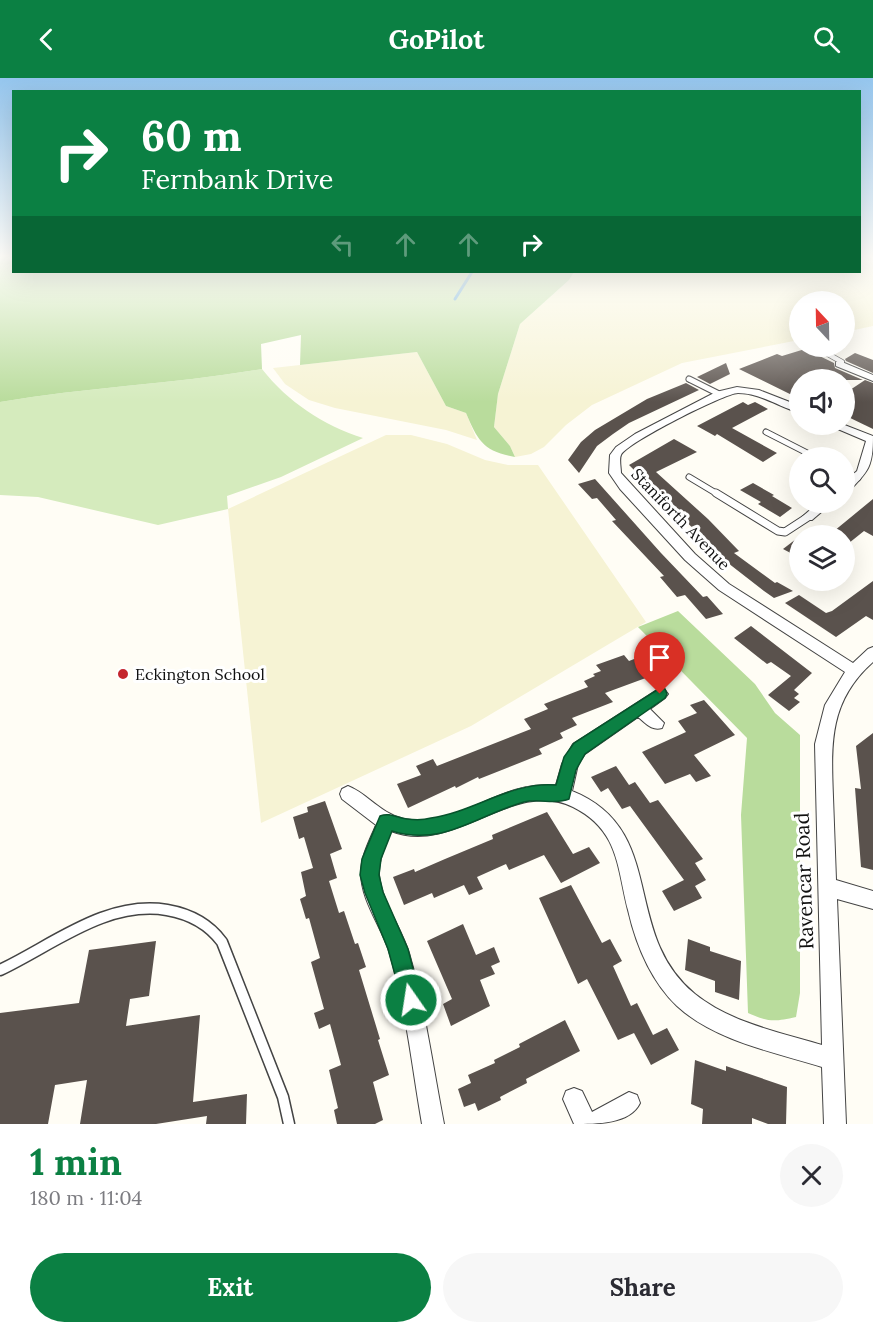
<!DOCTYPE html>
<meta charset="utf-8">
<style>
:root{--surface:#fff;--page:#f7f7f7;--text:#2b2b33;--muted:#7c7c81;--accent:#0b8043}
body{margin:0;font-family:Lora,serif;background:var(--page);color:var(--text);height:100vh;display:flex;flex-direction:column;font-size:22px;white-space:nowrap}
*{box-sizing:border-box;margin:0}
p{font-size:20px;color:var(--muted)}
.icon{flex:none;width:33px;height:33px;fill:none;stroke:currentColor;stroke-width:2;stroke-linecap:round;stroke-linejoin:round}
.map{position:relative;height:1046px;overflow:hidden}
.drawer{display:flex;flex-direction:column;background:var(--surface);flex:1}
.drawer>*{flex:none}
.banner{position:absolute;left:12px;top:12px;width:849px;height:183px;border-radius:0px;box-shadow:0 6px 24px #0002;background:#0b8043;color:#fff;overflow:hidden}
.needle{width:39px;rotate:338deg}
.buttons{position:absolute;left:789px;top:213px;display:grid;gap:12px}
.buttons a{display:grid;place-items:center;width:66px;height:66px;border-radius:50%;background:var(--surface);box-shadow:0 6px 24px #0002;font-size:30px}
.pin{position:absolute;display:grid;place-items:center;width:51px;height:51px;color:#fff;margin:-62px -26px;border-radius:50% 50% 50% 0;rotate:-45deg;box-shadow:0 0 6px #0007}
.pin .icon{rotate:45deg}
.me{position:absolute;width:66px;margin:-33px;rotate:347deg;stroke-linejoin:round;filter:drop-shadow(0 0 4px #0008)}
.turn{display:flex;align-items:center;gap:21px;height:126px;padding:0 30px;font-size:27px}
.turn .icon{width:78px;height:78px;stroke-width:2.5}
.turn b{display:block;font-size:42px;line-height:51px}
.lanes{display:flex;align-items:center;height:57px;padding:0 30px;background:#0003;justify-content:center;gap:30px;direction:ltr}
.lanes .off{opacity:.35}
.round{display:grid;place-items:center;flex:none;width:63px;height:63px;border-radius:32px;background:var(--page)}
.headline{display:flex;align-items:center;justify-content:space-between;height:102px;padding:0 30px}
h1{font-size:36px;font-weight:700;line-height:45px;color:var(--accent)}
.primary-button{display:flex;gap:12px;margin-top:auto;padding:12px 30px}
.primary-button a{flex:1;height:69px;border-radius:36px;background:var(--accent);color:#fff;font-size:24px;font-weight:700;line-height:69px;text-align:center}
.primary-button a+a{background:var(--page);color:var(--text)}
header{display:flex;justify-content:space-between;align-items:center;height:78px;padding:0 30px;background:var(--accent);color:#fff;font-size:27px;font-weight:700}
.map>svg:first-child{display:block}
.farmland{fill:#f6f3d4}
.green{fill:#d5ebbd}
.forest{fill:#b9dc9c}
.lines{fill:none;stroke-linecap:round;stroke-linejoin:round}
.stream{stroke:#3f96cf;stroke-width:3}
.building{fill:#5a524d}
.lane-far3-casing{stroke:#444;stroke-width:6}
.lane-far2-casing{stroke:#444;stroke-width:7}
.lane-far1-casing{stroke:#444;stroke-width:9}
.lane-casing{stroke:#444;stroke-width:13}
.street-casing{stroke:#444;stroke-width:2}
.lane-far3{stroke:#fff;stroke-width:4.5}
.lane-far2{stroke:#fff;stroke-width:5}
.lane-far1{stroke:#fff;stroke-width:7}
.lane{stroke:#fff;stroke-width:10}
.street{fill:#fff;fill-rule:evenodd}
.route{fill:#0b8043;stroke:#07532c;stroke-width:1.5}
.poi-dot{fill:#c4262e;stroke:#fff;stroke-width:2}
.labels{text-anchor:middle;stroke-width:6;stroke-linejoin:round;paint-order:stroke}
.street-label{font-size:16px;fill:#111;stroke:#fff}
.poi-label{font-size:16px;fill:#111;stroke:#fff;text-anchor:start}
.near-street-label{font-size:20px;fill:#111;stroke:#fff}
</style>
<header><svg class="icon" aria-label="back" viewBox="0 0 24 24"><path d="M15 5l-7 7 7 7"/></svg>GoPilot<svg class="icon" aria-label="search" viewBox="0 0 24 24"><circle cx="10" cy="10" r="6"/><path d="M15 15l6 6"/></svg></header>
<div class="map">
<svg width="873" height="1046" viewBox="0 0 873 1046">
<rect width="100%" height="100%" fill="#fffdf5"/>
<g class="farmland">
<path d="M 860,178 L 873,178 L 873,248 L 845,254 L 844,224 L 800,224 L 799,262 L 682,285 L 592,327 L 566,347 L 544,369 L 531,376 L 515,379 L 510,368 L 494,349 L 498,316 L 520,246 L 569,202 L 574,194 L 860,194 Z"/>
<path d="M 417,274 L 446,328 L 466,335 L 477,362 L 446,352 L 335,330 L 309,322 L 285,306 L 273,290 Z"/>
<path d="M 386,357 L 411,357 L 447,366 L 485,382 L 508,387 L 538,387 L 646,544 L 471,648 L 261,745 L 228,431 Z"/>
</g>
<path class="green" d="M 262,291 C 288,324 323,347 363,360 L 281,399 L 227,418 L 228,431 L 158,447 L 38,419 L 0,417 L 0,324 C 87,309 175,306 262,291 Z"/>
<g class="forest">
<path d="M 0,178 L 13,178 L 14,194 L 574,194 L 569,202 L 520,246 L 498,316 L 494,349 L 510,368 L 515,379 C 483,373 478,363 466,335 L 446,328 L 417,274 L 300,287 L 301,257 L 261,266 L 262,291 C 175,306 87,309 0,324 Z"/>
<path d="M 678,533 L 755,606 L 775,635 L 800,657 L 800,915 L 796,939 C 774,944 768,944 748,935 L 741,737 L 747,660 L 638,549 Z"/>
</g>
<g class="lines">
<path class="stream" d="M 455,221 L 472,194"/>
</g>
<g class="building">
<path d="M 805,271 L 834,285 L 835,290 L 863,302 L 800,302 L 800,321 L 739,291 L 777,276 L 782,278 Z"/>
<path d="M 855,275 L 873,282 L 873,295 L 846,283 L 845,281 Z"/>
<path d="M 726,285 L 730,296 L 710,306 L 697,299 Z"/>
<path d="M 865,302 L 873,305 L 873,351 L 844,337 L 844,316 Z"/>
<path d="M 686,305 L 699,312 L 629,345 L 613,356 L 597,368 L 579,395 L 568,382 L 581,364 L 595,352 L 647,321 Z"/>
<path d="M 743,324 L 748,327 L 755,324 L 768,331 L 732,350 L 777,375 L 763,384 L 717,356 L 715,358 L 697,348 Z"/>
<path d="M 674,361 L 697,374 L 656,394 L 708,441 L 739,473 L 734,475 L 775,505 L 777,504 L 793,513 L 774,520 L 764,513 L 728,485 L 629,387 Z"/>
<path d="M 595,401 L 661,475 L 703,519 L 707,518 L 723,536 L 706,541 L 685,517 L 677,519 L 660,499 L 664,498 L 612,443 L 616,442 L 597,420 L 592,421 L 578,406 Z"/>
<path d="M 753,405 L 774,417 L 772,418 L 792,430 L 780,439 L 758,426 L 761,424 L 740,412 Z"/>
<path d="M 873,421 L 873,458 L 864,453 L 844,469 L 844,458 L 828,458 Z"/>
<path d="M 800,458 L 800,480 L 783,471 Z"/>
<path d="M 873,503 L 873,542 L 866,538 L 836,559 L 785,525 L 799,517 L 826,535 L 832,533 Z"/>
<path d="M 751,548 L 812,595 L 794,612 L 799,616 L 794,620 L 800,624 L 789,633 L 768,617 L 791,598 L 771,584 L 767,586 L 734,560 Z"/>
<path d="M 647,576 L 662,594 L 605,615 L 613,624 L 572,640 L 577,647 L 560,655 L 563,660 L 539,671 L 542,676 L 479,701 L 478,699 L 456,710 L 455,708 L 408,730 L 397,706 L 421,697 L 416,688 L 433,681 L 437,688 L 531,651 L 524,641 L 548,631 L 544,626 L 588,609 L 584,603 L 595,598 L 593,596 L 601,593 L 596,587 L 624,577 L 629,583 Z"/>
<path d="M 704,622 L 735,657 L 694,677 L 711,698 L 696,704 L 690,696 L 665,706 L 642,674 L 686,654 L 678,643 L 697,635 L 690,627 Z"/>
<path d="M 873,655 L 873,792 L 861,789 L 855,710 L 861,711 L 856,668 Z"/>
<path d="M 616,688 L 629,707 L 635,704 L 650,725 L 658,722 L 703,781 L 695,785 L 706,802 L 695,808 L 702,820 L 674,833 L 662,813 L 684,802 L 630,728 L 622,731 L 608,710 L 601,714 L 591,699 Z"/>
<path d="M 325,723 L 342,771 L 330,776 L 337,800 L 329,803 L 339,835 L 344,833 L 355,866 L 358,865 L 366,889 L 359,892 L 380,961 L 378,962 L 389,997 L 373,1004 L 383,1042 L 375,1046 L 337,1046 L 334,1032 L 338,1030 L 329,992 L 341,987 L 330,946 L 319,951 L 314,935 L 324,931 L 311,884 L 320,880 L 309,840 L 306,841 L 300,821 L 306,818 L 301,794 L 313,790 L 304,759 L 299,761 L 293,739 L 308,734 L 307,729 Z"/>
<path d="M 547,734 L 573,776 L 589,769 L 600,785 L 561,805 L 544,777 L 509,792 L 506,786 L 477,799 L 483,811 L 469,817 L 464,807 L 434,820 L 432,815 L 404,827 L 393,799 L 414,791 L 415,794 L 445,781 L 493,761 L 492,757 Z"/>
<path d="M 571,807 L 602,865 L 610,861 L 622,883 L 613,888 L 631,928 L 637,925 L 653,957 L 667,950 L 679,972 L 651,987 L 634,955 L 618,962 L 587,901 L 578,906 L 539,820 Z"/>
<path d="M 463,846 L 476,877 L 494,869 L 500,884 L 491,888 L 495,896 L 480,902 L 490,928 L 451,948 L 443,926 L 452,921 L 427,863 Z"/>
<path d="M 688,861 L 710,869 L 710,873 L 741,883 L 739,922 L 715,914 L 715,903 L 685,892 Z"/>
<path d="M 156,863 L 149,918 L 130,921 L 126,948 L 200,937 L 193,1024 L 247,1016 L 246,1046 L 206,1046 L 207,1038 L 156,1046 L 80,1046 L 87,1002 L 55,1007 L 48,1046 L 0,1046 L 0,935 L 79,925 L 89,872 Z"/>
<path d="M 565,942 L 580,973 L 526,1001 L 527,1005 L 500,1019 L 501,1022 L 478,1033 L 475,1025 L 464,1029 L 458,1011 L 471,1005 L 468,997 L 495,985 L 494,982 L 520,969 L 519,966 Z"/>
<path d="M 695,982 L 726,993 L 726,988 L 787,1009 L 786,1046 L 768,1046 L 752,1040 L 752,1046 L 702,1046 L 703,1031 L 691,1026 Z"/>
</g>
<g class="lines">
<g class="lane-far3-casing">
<path id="lane-far3" d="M 834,268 L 826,275 L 842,284"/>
</g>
<g class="lane-far2-casing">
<g id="lane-far2">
<path d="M 689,301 L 719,316"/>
<path d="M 766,354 L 817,380"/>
<path d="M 844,393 L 858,400"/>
<path d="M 689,399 L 719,417"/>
</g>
</g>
<g class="lane-far1-casing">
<path id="lane-far1" d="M 716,415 L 778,453 L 785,454 L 808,439"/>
</g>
<g class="lane-casing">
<path id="lane" d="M 0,892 C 53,867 106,822 167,832 C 190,836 208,845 222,864 L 283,1019 L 289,1046"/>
</g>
<g class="street-casing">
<g id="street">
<path d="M 836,284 L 842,284 L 873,297 L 873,303 L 836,288 Z"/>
<path d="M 737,309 L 759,312 L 800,328 L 800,335 C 779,329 760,315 738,315 C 725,315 626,365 621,377 C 619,381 621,390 621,395 L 695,476 L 729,506 L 853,585 L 868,571 L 873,569 L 873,584 C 829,623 831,665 833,719 C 834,746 835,774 836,802 L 873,813 L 873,831 L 837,821 L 846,1046 L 824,1046 L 822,989 C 774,974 715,963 677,928 C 651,903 636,867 628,832 C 617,789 619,752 573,729 C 512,699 455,778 391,753 C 385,768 378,782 379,797 C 382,825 401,849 409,875 C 425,930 433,989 444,1046 L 422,1046 C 412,989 406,929 389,873 C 381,848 361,822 361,795 C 361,778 370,762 376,747 L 342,721 L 340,716 L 342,711 L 348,708 C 368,716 381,736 404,741 C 443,749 479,723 515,712 C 529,707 542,707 556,707 L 562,686 L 573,666 L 660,610 L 665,612 L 668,616 L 665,620 L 650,631 L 664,645 L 662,650 C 651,653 646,645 638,639 L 585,676 L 578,686 L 572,713 C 669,752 620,855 695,916 C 731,945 779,954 822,967 L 815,666 L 825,627 L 845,594 L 719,512 L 685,482 L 620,411 L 609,395 L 610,377 L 616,369 L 635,356 L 716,314 Z"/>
<path d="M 826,346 L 842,346 L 873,358 C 873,388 869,393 848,414 L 844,414 L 844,404 L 857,393 L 866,363 Z"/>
<path d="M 819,424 L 833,424 L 812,442 L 804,442 L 802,439 Z"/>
<path d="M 574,1010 L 582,1013 L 592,1034 L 629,1014 L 637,1017 L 640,1025 C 630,1046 597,1046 574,1046 L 563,1021 L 566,1013 Z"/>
</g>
</g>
<use href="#lane-far3" class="lane-far3"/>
<use href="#lane-far2" class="lane-far2"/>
<use href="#lane-far1" class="lane-far1"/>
<use href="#lane" class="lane"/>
<use href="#street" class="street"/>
</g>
<linearGradient id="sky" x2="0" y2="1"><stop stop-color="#95c6ee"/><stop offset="0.55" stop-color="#fffefa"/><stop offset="1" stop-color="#fffefa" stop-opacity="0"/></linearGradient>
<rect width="873" height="324" fill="url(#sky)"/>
<path class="route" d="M 660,610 L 665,611 L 667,616 L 665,620 L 585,676 L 576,692 L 569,721 C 556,727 539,720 524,724 C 477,737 443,769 392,753 L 381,781 L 379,797 L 383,814 L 408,871 L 421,922 L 418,930 L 411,933 L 404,930 L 388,871 L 365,815 L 360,797 L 362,781 L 380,738 C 390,734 397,740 407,741 C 414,742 424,742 431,740 C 474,734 512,703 556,707 L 564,679 L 574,665 Z"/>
<circle class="poi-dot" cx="123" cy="596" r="6"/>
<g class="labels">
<g class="street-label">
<text transform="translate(681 441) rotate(46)" y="6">Staniforth Avenue</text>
</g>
<g class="poi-label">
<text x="135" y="602">Eckington School</text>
</g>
<g class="near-street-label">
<text transform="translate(804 803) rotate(-92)" y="7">Ravencar Road</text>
</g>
</g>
</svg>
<div class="buttons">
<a><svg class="needle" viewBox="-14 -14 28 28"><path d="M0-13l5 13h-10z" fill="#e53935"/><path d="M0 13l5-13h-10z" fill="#7c7c81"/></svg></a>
<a><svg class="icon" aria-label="sound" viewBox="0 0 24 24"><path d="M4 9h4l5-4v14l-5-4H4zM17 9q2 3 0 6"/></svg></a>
<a><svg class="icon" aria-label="search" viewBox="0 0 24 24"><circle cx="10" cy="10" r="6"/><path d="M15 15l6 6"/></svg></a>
<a><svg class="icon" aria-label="layers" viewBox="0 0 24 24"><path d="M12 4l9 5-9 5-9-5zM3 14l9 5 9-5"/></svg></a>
</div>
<div class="pin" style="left:660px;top:616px;background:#d93025"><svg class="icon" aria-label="arrive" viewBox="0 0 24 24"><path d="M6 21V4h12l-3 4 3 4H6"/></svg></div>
<svg class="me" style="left:411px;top:922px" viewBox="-20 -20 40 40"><circle r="17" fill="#0b8043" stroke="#fff" stroke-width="3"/><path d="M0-11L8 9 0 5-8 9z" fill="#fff"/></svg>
<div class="banner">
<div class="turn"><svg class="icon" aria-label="right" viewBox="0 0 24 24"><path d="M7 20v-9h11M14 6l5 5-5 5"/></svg><div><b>60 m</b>Fernbank Drive</div></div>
<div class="lanes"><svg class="icon off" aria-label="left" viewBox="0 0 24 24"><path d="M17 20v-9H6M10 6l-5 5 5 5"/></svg><svg class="icon off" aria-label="ahead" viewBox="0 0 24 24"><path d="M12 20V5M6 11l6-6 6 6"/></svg><svg class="icon off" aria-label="ahead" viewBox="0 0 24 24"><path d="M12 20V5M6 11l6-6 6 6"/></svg><svg class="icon" aria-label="right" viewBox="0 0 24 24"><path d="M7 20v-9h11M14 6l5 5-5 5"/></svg></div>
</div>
</div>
<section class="drawer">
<div class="headline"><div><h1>1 min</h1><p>180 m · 11:04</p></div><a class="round"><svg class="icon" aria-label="close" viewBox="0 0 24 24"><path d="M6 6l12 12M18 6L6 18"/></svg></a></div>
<div class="primary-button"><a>Exit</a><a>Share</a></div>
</section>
